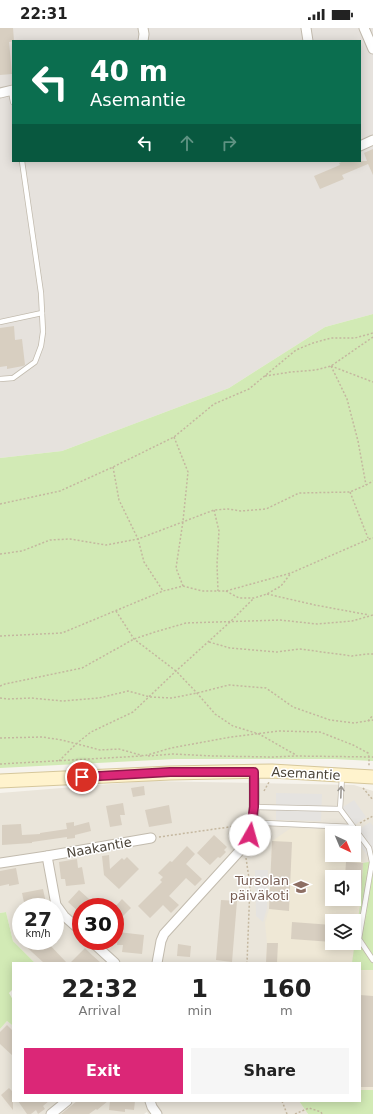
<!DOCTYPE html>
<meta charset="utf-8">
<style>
:root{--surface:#fff;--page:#f6f6f6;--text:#222;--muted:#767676;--accent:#db2777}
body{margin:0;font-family:"DejaVu Sans",sans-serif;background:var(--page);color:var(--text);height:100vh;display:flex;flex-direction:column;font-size:15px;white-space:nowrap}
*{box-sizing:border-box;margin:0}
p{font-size:13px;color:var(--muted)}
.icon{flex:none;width:22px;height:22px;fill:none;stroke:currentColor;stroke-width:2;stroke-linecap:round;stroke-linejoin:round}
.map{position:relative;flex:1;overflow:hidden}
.details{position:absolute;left:12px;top:934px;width:349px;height:140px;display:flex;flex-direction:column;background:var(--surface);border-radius:0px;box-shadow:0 2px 10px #0003}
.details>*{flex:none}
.banner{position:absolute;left:12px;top:12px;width:349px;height:122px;border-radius:0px;box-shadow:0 2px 10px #0003;background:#0b6e4f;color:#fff;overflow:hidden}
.needle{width:26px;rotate:136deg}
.fabs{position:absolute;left:325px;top:798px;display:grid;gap:8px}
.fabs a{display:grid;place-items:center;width:36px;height:36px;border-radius:0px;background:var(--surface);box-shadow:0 2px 10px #0003;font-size:20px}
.speed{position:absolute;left:12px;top:870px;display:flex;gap:8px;font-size:20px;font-weight:700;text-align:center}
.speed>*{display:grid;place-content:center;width:52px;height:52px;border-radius:50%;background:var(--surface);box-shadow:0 2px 10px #0003;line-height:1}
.speed small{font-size:10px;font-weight:400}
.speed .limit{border:6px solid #d22;background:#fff;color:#111}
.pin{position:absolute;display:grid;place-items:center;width:34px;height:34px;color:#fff;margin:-17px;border:2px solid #fff;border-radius:50%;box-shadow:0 1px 4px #0007}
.me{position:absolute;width:44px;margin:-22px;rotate:7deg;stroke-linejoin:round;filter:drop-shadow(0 0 3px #0008)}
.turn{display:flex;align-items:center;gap:14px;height:84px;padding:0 12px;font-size:18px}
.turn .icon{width:52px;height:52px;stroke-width:2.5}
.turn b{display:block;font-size:28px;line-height:34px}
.lanes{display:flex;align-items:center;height:38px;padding:0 12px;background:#0003;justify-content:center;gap:20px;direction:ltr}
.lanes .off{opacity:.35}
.eta{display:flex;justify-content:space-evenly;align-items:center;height:68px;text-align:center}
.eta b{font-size:24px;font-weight:700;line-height:28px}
.button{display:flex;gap:8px;margin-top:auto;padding:8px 12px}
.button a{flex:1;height:46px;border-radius:0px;background:var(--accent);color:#fff;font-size:16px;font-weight:700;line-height:46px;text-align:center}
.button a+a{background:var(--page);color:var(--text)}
.status{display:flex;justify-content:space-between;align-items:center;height:28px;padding:0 20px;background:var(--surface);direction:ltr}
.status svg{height:11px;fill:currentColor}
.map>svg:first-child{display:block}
.residential{fill:#eae5da;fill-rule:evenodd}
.industrial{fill:#e6e2dd;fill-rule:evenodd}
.education{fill:#efe8d6;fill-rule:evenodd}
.green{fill:#d2eab5}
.parking{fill:#e5e3e0}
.building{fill:#d8cfc1}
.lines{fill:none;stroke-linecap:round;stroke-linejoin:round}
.service-casing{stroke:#c2bbae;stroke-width:6}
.minor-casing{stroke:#c2bbae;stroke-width:11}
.secondary-casing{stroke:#d6c79b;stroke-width:15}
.path{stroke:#c4b79f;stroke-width:1.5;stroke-dasharray:2 2;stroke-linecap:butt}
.service{stroke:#fff;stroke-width:4.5}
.minor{stroke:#fff;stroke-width:9}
.secondary{stroke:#fff3cd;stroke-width:13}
.oneway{stroke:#9c9892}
.route-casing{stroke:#8e194d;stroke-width:10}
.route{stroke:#db2777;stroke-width:7}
.labels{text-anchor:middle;stroke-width:3;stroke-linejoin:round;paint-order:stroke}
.street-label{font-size:13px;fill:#4b4439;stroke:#fff}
.education-label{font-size:13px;fill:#785e54;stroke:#fff;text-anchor:end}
</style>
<div class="status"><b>22:31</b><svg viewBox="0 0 49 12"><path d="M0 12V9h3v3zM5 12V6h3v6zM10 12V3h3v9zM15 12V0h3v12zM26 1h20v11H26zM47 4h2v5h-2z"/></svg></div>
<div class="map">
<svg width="373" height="1086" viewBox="0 0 373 1086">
<rect width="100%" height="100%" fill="#f6f3ec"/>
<g class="residential">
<path d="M 148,753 L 354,757 L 373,763 L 373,1062 L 360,1062 L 360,935 L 35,935 L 13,913 L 6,884 L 0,885 L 0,765 ZM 332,805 L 354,805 L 354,827 L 332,827 ZM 332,849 L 354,849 L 354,871 L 332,871 ZM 21,879 L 55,879 L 55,913 L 21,913 ZM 81,879 L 115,879 L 115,913 L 81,913 ZM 332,893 L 354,893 L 354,915 L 332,915 Z"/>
<path d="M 7,993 L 12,997 L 13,996 L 13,1073 L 299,1073 L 308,1086 L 148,1086 L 147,1084 L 144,1086 L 0,1086 L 0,1001 Z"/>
</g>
<path class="industrial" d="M 0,0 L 373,0 L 373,286 L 325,299 L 229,360 L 62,423 L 0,430 ZM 13,13 L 360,13 L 360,133 L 13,133 Z"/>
<g class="education">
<path d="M 291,800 L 343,802 L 345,805 L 332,805 L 332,827 L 354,827 L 354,820 L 363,835 L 361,870 L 352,935 L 266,935 L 267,915 L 265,895 L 269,881 L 272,813 ZM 332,849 L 354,849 L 354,871 L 332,871 ZM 332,893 L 354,893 L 354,915 L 332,915 Z"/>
<rect x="360" y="942" width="13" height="120"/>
</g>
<g class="green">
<path d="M 373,286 L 373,733 L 334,731 L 175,731 L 0,740 L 0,430 L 62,423 L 229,360 L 325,299 Z"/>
<path d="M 373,833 L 373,942 L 360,942 L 360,935 L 352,935 L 361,870 L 363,835 Z"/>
<path d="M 6,884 L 13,913 L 35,935 L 13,935 L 13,961 L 9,965 L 13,972 L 13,996 L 12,997 L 7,993 L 0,1001 L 0,885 Z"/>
<path d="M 360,1062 L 373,1062 L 373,1086 L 308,1086 L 299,1073 L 360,1073 Z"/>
</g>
<g class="parking">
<path d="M 276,765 L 322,766 L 321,793 L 276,792 Z"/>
<path d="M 354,772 L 366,789 L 353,798 L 340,781 Z"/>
<path d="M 370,794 L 373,798 L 373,833 L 372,834 L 354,809 L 354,805 Z"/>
<path d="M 255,842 L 268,842 L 267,880 L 263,894 L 256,888 Z"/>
</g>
<g class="building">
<path d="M 0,0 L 13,0 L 14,13 L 9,14 L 12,46 L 0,47 Z"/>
<path d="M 373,121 L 373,147 L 368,136 L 342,147 L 344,151 L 320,161 L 314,148 L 340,137 L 339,135 L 344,133 L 367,133 L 364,125 Z"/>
<path d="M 14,298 L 15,312 L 22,311 L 25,337 L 23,338 L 7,341 L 7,338 L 0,339 L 0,300 Z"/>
<path d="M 144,758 L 145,767 L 133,769 L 131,760 Z"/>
<path d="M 123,775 L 125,787 L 120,787 L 122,797 L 110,799 L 106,778 Z"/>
<path d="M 169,777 L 172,795 L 149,799 L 145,782 Z"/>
<path d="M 74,794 L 74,798 L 89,794 L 91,803 L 75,807 L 75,810 L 67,811 L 67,809 L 32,814 L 32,815 L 2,817 L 2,797 L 21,796 L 22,807 L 40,806 L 40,805 L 67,801 L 66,795 Z"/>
<path d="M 214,807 L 227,819 L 224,822 L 226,824 L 220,830 L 218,829 L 210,837 L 197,825 Z"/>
<path d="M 272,813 L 292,814 L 289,883 L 269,881 Z"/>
<path d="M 187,818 L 195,826 L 186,836 L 202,851 L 195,858 L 186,850 L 169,868 L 179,877 L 171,885 L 163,877 L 150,890 L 138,878 L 162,854 L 160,852 L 163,849 L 158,845 L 170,833 L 172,834 Z"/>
<path d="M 109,827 L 110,841 L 122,830 L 124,832 L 127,829 L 139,841 L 119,861 L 104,847 L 102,828 Z"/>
<path d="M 77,831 L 78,840 L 82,839 L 85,856 L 66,858 L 65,851 L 61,851 L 59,834 Z"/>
<path d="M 346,834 L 363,835 L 360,878 L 354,878 L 354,849 L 345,849 Z"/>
<path d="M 16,840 L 19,856 L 9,858 L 9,856 L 0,858 L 0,843 Z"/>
<path d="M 43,861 L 46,875 L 25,879 L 22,865 Z"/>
<path d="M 79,862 L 98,879 L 81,879 L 81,886 L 68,874 Z"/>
<path d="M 122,871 L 131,880 L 115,896 L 115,879 Z"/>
<path d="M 221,872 L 237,873 L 232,934 L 216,932 Z"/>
<path d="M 292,894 L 332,897 L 332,914 L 291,911 Z"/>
<path d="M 118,904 L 144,907 L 142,926 L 122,924 L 123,917 L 117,917 Z"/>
<path d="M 20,913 L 46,913 L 67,935 L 44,935 Z"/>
<path d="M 267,915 L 278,915 L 277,935 L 266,935 Z"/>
<path d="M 178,916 L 191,918 L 190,929 L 177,928 Z"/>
<path d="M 85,920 L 92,927 L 101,935 L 70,935 Z"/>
<path d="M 360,967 L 373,968 L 373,1059 L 360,1059 Z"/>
<path d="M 7,997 L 13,1003 L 13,1028 L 0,1016 L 0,1004 Z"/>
<path d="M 9,1060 L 13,1064 L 13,1082 L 1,1067 Z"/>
<path d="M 18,1073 L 49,1073 L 43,1078 L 45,1081 L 38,1086 L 36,1082 L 31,1086 L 27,1086 Z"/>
<path d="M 77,1073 L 108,1073 L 97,1082 L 96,1081 L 89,1086 L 61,1086 Z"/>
<path d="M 110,1073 L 135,1073 L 134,1082 L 125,1081 L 125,1084 L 109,1082 Z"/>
</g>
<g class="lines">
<g class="service-casing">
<g id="service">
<path d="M 11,63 L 13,74"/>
<path d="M 0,294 L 42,285"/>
<path d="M 0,351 L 13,350 L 35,334 L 41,318 L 43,304 L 41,265 L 22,133"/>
<path d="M 342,749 L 340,781 L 369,820 L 372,834 L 359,911 L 373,932"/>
<path d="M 254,779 L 340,781"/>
<path d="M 265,795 L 353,799"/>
</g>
</g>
<g class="minor-casing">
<g id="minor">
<path d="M 306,0 L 308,13"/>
<path d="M 364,0 L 373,21"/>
<path d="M 143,13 L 144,6 L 143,0"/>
<path d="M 0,65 L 13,62"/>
<path d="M 360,118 L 373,112"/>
<path d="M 47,828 L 56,877 L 64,888 L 81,903"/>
<path d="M 0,835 L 47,828 L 151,810"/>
<path d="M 91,913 L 115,935"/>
<path d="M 157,935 L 161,913 L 164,906 L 245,817 C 257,795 254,768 254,743"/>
<path d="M 150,1073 L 152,1079 L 157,1086"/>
<path d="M 51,1086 L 67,1073"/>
</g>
</g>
<g class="secondary-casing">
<path id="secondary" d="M 0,753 L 170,745 L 272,743 L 373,749"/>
</g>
<g class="path">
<path d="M 331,338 L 347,371 L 358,413 L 366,457"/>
<path d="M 331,338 L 373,354"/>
<path d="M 265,348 L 291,344 L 316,342 L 331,338 L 373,309"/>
<path d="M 174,409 L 188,444 L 183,493 L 176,540 L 183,558"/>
<path d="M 113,439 L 119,472 L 138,511 L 144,534 L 163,563"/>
<path d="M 350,464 L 368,510"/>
<path d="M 0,476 L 60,463 L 113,439 L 174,409 L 214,376 L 249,361 L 296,322 L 313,315 L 331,310 L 355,310 L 373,305"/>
<path d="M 214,482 L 219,503 L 217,536 L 218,563"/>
<path d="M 0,526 L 22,523 L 50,512 L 70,511 L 106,517 L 138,511 L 214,482 L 228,481 L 241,483 L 266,481 L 299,465 L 350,464 L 366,457 L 373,453"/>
<path d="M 226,563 L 239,570 L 254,570 L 267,566 L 281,558 L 291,545"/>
<path d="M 267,566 L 315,577 L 369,587"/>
<path d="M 116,583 L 134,611 L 176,643 L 197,665 L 215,686 L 233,698 L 259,706 L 296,727"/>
<path d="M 0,608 L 62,605 L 163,563 L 183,558 L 202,563 L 226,563 L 291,545 L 369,511 L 373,510"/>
<path d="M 209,614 L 230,620 L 277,624 L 300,621 L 352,628 L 367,626 L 373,626"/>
<path d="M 0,658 L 5,656 L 82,640 L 134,611 L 155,604 L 186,595 L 280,592 L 317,596 L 352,593 L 373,587"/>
<path d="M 0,670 L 8,671 L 31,670 L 63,673 L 99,670 L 128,663 L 150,669 L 172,670 L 197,665 L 229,657 L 266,660 L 293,679 L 330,692 L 354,695 L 373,692"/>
<path d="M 368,693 L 373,687"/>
<path d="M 0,710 L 42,709 L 62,712 L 100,722 L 119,721 L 144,728 L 171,720 L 231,709 L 279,703 L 320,704 L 353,717 L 368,725 L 369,729 L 369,738"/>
<path d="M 148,728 L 173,726 L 213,728 L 272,729 L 296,728 L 373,729"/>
<path d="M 59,733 L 76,716 L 91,704 L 133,684 L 176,643 L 230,594 L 254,570"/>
<path d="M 0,736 L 142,728"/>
<path d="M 363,760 L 373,772"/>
<path d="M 264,763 L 269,754"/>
<path d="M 360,795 L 373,788"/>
<path d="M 159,809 L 243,797"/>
<path d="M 256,816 L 262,808 L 263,802"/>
<path d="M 246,830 L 250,857 L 247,935"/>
<path d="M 282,1073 L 287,1086"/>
<path d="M 295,1086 L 309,1080 L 321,1084 L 322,1086"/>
</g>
<use href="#service" class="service"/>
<use href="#minor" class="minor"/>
<use href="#secondary" class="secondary"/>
</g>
<defs><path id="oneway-shaft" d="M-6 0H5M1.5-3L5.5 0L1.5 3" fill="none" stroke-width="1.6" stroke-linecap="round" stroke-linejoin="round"/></defs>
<use class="oneway" href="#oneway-shaft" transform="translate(341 764) rotate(-88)"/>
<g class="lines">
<g class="route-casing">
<path id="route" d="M 82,749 L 170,744 L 254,744 L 254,779 L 250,807"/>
</g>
<use href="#route" class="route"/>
</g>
<defs>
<g id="school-bare" transform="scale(1.2)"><path d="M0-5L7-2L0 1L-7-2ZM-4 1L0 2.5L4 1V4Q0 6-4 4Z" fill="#8d6e63" stroke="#fff" stroke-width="2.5" paint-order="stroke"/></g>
</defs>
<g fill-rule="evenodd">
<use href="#school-bare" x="301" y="859"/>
</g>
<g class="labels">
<g class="street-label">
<text transform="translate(306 745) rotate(3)" y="5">Asemantie</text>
<text transform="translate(99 819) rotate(-10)" y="5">Naakantie</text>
</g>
<g class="education-label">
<text x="289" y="857">Tursolan<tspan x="289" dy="15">päiväkoti</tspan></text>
</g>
</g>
</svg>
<div class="fabs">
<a><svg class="needle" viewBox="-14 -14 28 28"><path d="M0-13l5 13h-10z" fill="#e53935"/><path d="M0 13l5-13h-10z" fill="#767676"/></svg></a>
<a><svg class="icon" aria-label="sound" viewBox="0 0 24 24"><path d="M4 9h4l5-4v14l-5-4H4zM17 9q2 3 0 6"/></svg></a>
<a><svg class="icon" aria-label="layers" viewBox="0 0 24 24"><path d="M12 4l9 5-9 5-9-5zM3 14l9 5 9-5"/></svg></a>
</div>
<div class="speed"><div>27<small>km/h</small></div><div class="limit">30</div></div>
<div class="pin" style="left:82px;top:749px;background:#d93025"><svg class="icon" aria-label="arrive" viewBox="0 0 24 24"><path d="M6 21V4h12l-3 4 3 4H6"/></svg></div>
<svg class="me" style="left:250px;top:807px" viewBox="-20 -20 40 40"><circle r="19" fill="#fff"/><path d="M0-13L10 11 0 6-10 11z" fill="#db2777"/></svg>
<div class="banner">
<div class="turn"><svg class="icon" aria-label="left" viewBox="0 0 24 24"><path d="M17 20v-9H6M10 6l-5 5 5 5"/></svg><div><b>40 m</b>Asemantie</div></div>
<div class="lanes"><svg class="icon" aria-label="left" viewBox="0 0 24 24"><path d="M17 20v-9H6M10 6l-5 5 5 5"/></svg><svg class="icon off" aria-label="ahead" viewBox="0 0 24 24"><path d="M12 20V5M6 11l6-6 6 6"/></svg><svg class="icon off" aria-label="right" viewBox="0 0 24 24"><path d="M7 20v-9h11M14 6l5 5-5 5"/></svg></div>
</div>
<section class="details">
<div class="eta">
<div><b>22:32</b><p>Arrival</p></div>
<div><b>1</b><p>min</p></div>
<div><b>160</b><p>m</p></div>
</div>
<div class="button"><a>Exit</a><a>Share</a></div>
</section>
</div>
